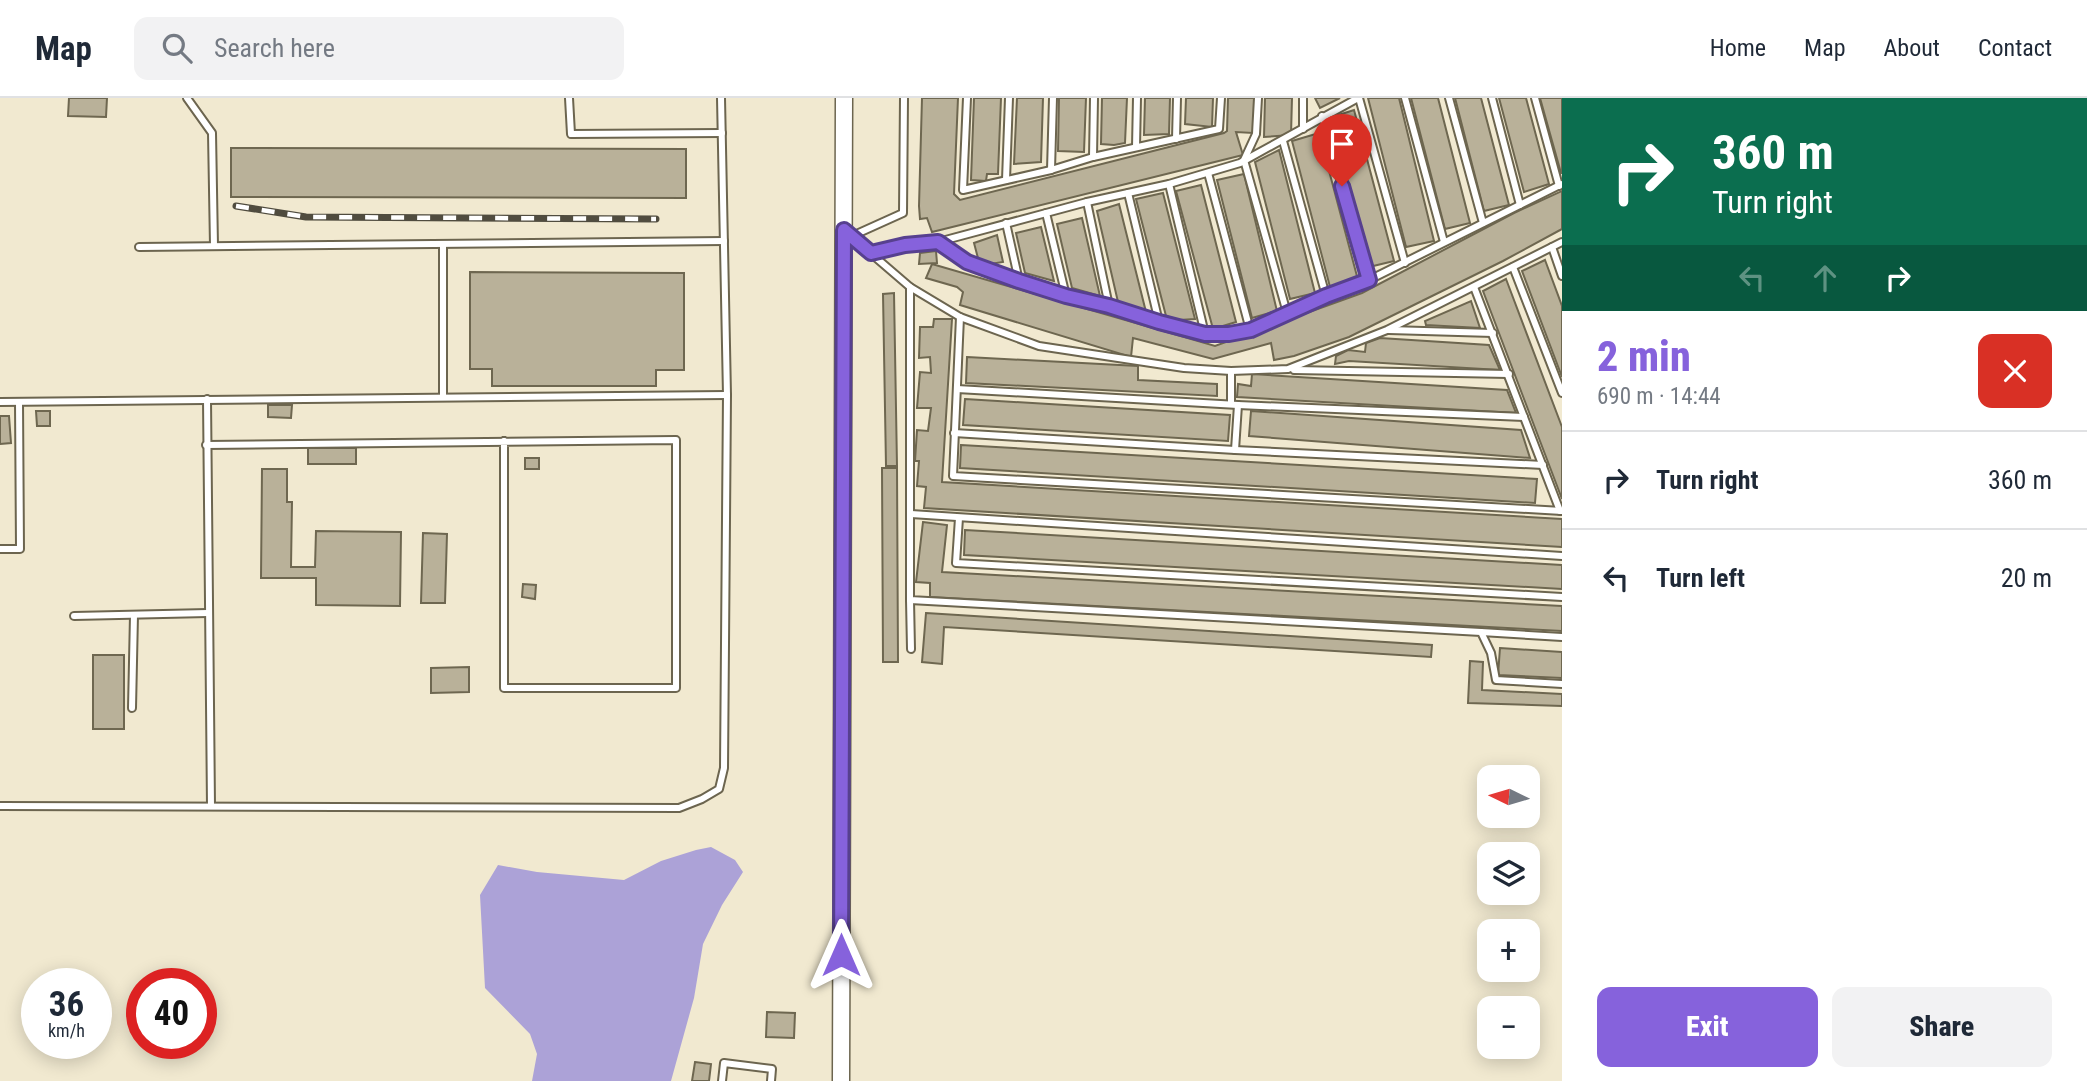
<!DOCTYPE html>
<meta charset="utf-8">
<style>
:root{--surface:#fff;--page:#f2f2f3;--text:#1f2937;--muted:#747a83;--line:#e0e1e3;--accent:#8662dc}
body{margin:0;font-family:"Roboto Condensed",sans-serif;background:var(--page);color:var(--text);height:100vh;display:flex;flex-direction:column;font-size:26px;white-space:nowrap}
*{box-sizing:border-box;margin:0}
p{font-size:23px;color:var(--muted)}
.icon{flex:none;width:38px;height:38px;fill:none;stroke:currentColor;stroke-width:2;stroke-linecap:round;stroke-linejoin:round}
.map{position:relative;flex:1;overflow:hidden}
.panel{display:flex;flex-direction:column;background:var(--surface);width:525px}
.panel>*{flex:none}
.guide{background:#0b6e4f;color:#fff;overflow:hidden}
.needle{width:46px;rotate:275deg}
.buttons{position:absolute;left:1477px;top:667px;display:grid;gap:14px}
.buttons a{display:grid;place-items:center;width:63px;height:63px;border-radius:14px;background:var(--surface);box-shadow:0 4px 18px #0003;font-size:35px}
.speed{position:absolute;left:21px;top:870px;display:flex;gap:14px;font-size:35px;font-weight:700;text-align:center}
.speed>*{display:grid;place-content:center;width:91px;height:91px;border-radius:50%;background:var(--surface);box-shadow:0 4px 18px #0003;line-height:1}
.speed small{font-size:18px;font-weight:400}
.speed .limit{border:10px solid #d22;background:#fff;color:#111}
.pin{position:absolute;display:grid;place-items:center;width:60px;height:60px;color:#fff;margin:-72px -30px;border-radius:50% 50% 50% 0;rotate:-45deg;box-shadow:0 0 7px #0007}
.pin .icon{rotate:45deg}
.me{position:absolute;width:77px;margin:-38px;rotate:0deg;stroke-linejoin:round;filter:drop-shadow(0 0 5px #0008)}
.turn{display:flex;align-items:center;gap:24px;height:147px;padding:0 35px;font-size:32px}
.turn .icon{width:91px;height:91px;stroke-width:2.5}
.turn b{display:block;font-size:49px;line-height:60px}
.lanes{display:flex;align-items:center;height:66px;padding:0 35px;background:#0003;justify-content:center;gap:35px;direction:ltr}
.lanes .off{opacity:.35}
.round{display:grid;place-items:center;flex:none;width:74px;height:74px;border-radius:14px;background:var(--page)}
.summary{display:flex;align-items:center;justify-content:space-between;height:119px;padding:0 35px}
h1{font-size:42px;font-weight:800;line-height:52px;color:var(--accent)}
.button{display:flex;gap:14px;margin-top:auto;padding:14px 35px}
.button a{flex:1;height:80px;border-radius:14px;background:var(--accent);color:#fff;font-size:28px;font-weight:800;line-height:80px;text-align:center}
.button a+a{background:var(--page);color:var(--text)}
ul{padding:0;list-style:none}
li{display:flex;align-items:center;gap:21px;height:98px;padding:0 35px;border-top:2px solid var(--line)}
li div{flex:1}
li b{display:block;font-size:26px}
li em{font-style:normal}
header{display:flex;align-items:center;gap:42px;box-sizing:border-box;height:98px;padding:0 35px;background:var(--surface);border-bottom:2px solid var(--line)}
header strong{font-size:33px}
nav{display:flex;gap:38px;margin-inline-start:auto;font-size:24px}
.search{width:490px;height:63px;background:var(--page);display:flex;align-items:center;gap:18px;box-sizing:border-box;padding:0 24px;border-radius:14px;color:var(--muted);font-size:26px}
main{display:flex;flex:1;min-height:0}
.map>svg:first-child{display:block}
.forest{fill:#aca2d7}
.building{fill:#b9b199;stroke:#6e6750;stroke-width:2}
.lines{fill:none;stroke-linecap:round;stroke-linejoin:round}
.service-casing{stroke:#6c654f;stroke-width:10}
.tertiary-casing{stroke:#6c654f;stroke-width:19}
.service{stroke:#fff;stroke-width:6}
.tertiary{stroke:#fff;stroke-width:16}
.rail-casing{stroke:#504c3f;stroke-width:7}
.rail{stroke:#fff;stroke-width:4.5;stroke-dasharray:13;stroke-linecap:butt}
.route-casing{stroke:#57408f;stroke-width:18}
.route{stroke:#8662dc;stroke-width:12}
</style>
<header>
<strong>Map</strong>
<div class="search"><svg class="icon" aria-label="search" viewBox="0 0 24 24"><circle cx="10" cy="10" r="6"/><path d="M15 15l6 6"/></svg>Search here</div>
<nav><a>Home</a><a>Map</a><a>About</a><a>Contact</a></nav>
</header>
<main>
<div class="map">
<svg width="1562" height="983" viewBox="0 0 1562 983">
<rect width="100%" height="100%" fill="#f1e9d0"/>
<path class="forest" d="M 711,749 L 735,762 L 743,774 L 722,807 L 703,846 L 694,900 L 671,983 L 532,983 L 537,956 L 530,936 L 485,890 L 480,797 L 498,767 L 537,774 L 624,782 L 661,763 L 696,752 Z"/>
<g class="building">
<path d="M 69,0 L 107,0 L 106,19 L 68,18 Z"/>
<path d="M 922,0 L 958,0 L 954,96 L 960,102 L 1224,35 L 1227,33 L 1228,0 L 1255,0 L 1253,35 L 1236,34 L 1243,57 L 932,134 L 927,120 L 920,121 L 919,108 Z"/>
<path d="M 974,0 L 1001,0 L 998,76 L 987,76 L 986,83 L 971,82 Z"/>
<path d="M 1017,0 L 1043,0 L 1041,64 L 1014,66 Z"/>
<path d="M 1059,0 L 1086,0 L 1084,54 L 1058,53 Z"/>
<path d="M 1102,0 L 1127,0 L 1125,45 L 1114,47 L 1101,46 Z"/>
<path d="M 1145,0 L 1170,0 L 1169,36 L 1144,37 Z"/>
<path d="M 1186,0 L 1213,0 L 1212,29 L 1185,26 Z"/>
<path d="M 1265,0 L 1292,0 L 1291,37 L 1264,39 Z"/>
<path d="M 1315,0 L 1340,0 L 1320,10 Z"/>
<path d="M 1368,0 L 1399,0 L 1434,143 L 1406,149 Z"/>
<path d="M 1411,0 L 1438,0 L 1470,125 L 1445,131 Z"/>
<path d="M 1455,0 L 1481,0 L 1509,107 L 1484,113 Z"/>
<path d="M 1499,0 L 1526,0 L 1549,86 L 1524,94 Z"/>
<path d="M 1540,0 L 1562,0 L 1562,75 L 1561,75 Z"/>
<path d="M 1354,12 L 1394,163 L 1369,169 L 1329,20 Z"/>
<path d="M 1319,35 L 1358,182 L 1330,189 L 1292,43 Z"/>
<path d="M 231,50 L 686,51 L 686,100 L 231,99 Z"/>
<path d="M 1279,52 L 1315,195 L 1290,201 L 1255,64 Z"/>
<path d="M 1244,76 L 1277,213 L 1252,220 L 1217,82 Z"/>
<path d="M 1201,87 L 1236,224 L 1213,231 L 1176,93 Z"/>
<path d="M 1562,93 L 1562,131 L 1503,163 L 1349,239 L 1294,258 L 1274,262 L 1271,245 L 1213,261 L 1133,240 L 1131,259 L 960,207 L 963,194 L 957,189 L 926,180 L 932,166 L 1215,248 L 1362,195 L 1514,115 Z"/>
<path d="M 1163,95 L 1195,221 L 1179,222 L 1166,218 L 1136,101 Z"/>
<path d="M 1119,106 L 1146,214 L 1118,204 L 1097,113 Z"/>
<path d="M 1082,120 L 1100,198 L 1072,190 L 1057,126 Z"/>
<path d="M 1041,129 L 1054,183 L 1025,175 L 1016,135 Z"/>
<path d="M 997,137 L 1003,164 L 990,166 L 979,164 L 974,145 Z"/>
<path d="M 936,153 L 937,165 L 919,166 L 920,155 Z"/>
<path d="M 1545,162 L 1562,208 L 1562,279 L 1522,173 Z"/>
<path d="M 470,174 L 684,175 L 684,272 L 656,272 L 656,288 L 492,288 L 492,271 L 470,271 Z"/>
<path d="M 1506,181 L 1562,329 L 1562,401 L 1483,193 Z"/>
<path d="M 894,195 L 897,368 L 886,368 L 883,196 Z"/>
<path d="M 1471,203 L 1480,230 L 1426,227 L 1425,223 Z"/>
<path d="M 934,221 L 952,221 L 942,384 L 1562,421 L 1562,449 L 924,410 L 926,389 L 917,388 L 919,363 L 915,363 L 917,332 L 928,333 L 931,310 L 917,310 L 920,274 L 931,275 L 930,259 L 919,260 L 920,229 L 933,229 Z"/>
<path d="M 1380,240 L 1489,247 L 1500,272 L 1349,263 L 1335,266 L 1336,258 L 1348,252 L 1365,254 L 1366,245 Z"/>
<path d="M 967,259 L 1138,268 L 1138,282 L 1217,286 L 1217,298 L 966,285 Z"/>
<path d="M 1252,276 L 1507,292 L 1516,315 L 1237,299 L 1238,286 L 1251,288 Z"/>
<path d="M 965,301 L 1230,317 L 1228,343 L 963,327 Z"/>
<path d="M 268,307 L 292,307 L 291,320 L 268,319 Z"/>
<path d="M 36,313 L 50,313 L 50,328 L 37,328 Z"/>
<path d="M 1251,313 L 1521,332 L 1530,360 L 1249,338 Z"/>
<path d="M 0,318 L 9,318 L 11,345 L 0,346 Z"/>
<path d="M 961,347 L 1537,381 L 1535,405 L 960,370 Z"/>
<rect x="308" y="350" width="48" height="16"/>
<rect x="525" y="360" width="14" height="11"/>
<path d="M 882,370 L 897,370 L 898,564 L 883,564 Z"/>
<path d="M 262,371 L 287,371 L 287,404 L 292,404 L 291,469 L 315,469 L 316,433 L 401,434 L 400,508 L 316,507 L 316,480 L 261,480 Z"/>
<path d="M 923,424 L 947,427 L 942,474 L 1562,508 L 1562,533 L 930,499 L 930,485 L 916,484 Z"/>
<path d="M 965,432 L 1562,467 L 1562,491 L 964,457 Z"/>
<path d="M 423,435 L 447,436 L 445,505 L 421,505 Z"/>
<path d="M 523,486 L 536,487 L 535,501 L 522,499 Z"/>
<path d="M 926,515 L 1432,547 L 1431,559 L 944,529 L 942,566 L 922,564 Z"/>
<path d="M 1500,550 L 1562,554 L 1562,580 L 1498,577 Z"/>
<rect x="93" y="557" width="31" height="74"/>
<path d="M 1470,563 L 1483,564 L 1482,592 L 1562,596 L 1562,608 L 1468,605 Z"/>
<path d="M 469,569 L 469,594 L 431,595 L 431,570 Z"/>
<path d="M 767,914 L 795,915 L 794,940 L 766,939 Z"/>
<path d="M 695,964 L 711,966 L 709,983 L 692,983 Z"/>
</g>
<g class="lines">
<g class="service-casing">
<g id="service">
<path d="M 187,0 L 212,35 L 214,148"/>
<path d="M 569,0 L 571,36 L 722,35"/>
<path d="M 967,0 L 963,92 L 1051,72 L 1093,59 L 1219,31 L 1221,0"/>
<path d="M 1258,0 L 1256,36 L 1244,62 L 1287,215"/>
<path d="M 1359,0 L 1405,165"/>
<path d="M 1405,0 L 1444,144"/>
<path d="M 1449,0 L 1483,125"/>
<path d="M 1492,0 L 1520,107"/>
<path d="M 1535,0 L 1559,88"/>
<path d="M 1322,18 L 1369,182"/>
<path d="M 1303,31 L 1303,0"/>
<path d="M 1176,41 L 1177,0"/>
<path d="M 1283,43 L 1326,198"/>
<path d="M 1136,49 L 1137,0"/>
<path d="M 1093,59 L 1094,0"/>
<path d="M 1051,72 L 1053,0"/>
<path d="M 1208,75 L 1250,232"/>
<path d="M 1006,82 L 1009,0"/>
<path d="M 1169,86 L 1205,236"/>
<path d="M 1128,95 L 1159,224"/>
<path d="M 1087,104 L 1109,208"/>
<path d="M 1046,115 L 1066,198"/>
<path d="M 1006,125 L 1019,183"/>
<path d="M 846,134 L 910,189 L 910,502 L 1481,534 L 1491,555 L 1496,582 L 1562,586"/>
<path d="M 852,138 L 903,115 L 904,0"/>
<path d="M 938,144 L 966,164 L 1066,198 L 1109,208 L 1159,224 L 1205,236 L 1229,236 L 1250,232 L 1326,198 L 1369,182 L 1562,86"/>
<path d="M 443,146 L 443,299"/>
<path d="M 139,149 L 724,143"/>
<path d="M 1552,149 L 1562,178"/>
<path d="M 871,155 L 905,147 L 938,144 L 1087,104 L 1169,86 L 1240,65 L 1358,0"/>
<path d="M 1513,169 L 1562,295"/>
<path d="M 910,189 L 960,219 L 1039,248 L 1184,270 L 1231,273 L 1288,271 L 1387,232 L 1562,144"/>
<path d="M 1474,189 L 1560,413"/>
<path d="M 960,219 L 953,378 L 1562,413"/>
<path d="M 1389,232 L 1493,235"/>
<path d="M 1294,272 L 1509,276"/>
<path d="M 1231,273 L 1231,306"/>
<path d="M 957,291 L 1238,307 L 1524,319"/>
<path d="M 207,301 L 211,708"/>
<path d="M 0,304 L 727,297"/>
<path d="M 954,335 L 1235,352 L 1543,367"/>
<path d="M 206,347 L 676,342 L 676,590 L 504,590 L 504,343"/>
<path d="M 1235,352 L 1238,307"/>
<path d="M 911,416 L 1562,458"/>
<path d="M 959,420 L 956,465 L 1562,499"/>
<path d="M 0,451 L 20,451 L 19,304"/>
<path d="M 910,502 L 911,551"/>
<path d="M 74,518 L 208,515"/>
<path d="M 1481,534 L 1562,539"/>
<path d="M 132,610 L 134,517"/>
<path d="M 0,708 L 679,710 L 702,701 L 719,691 L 724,670 L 727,297 L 721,0"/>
<path d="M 722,983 L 724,965 L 772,971 L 771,983"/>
</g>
</g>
<g class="tertiary-casing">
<path id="tertiary" d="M 841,983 L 844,0"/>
</g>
<use href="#service" class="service"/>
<use href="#tertiary" class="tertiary"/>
<g class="rail-casing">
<path id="rail" d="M 236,108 L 306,119 L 656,121"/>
</g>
<use href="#rail" class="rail"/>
</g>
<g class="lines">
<g class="route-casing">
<path id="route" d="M 841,857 L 844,132 L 871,155 L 905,147 L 938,144 L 967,164 L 1019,183 L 1066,198 L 1109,208 L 1159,224 L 1205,236 L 1229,236 L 1251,232 L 1326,198 L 1369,182 L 1342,88"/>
</g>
<use href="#route" class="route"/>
</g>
</svg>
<div class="buttons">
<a><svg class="needle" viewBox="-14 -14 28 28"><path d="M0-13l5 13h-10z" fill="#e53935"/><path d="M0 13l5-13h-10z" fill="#747a83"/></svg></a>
<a><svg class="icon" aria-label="layers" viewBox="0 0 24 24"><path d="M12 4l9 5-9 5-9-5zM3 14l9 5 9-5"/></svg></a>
<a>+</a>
<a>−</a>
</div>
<div class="speed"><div>36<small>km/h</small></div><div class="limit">40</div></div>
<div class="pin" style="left:1342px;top:88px;background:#d93025"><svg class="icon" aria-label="arrive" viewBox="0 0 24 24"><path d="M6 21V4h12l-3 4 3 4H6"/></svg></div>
<svg class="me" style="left:841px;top:857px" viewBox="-20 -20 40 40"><path d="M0-17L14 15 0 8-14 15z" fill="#8662dc" stroke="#fff" stroke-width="4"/></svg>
</div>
<section class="panel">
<div class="guide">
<div class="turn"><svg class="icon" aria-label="right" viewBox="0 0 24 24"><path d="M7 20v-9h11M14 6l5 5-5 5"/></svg><div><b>360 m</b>Turn right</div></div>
<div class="lanes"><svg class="icon off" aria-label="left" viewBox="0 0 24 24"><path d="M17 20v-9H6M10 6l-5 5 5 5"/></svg><svg class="icon off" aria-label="ahead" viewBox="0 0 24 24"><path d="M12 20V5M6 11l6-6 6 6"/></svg><svg class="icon" aria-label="right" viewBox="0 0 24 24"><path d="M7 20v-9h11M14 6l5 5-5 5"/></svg></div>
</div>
<div class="summary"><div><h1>2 min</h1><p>690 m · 14:44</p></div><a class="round" style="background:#d93025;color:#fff"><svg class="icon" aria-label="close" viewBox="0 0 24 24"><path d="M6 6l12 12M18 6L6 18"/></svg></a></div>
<ul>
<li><svg class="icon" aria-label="right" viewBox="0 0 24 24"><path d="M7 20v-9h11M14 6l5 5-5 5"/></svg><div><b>Turn right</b></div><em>360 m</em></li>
<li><svg class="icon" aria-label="left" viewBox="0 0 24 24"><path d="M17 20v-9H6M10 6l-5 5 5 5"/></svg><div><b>Turn left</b></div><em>20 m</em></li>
</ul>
<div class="button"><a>Exit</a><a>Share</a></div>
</section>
</main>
